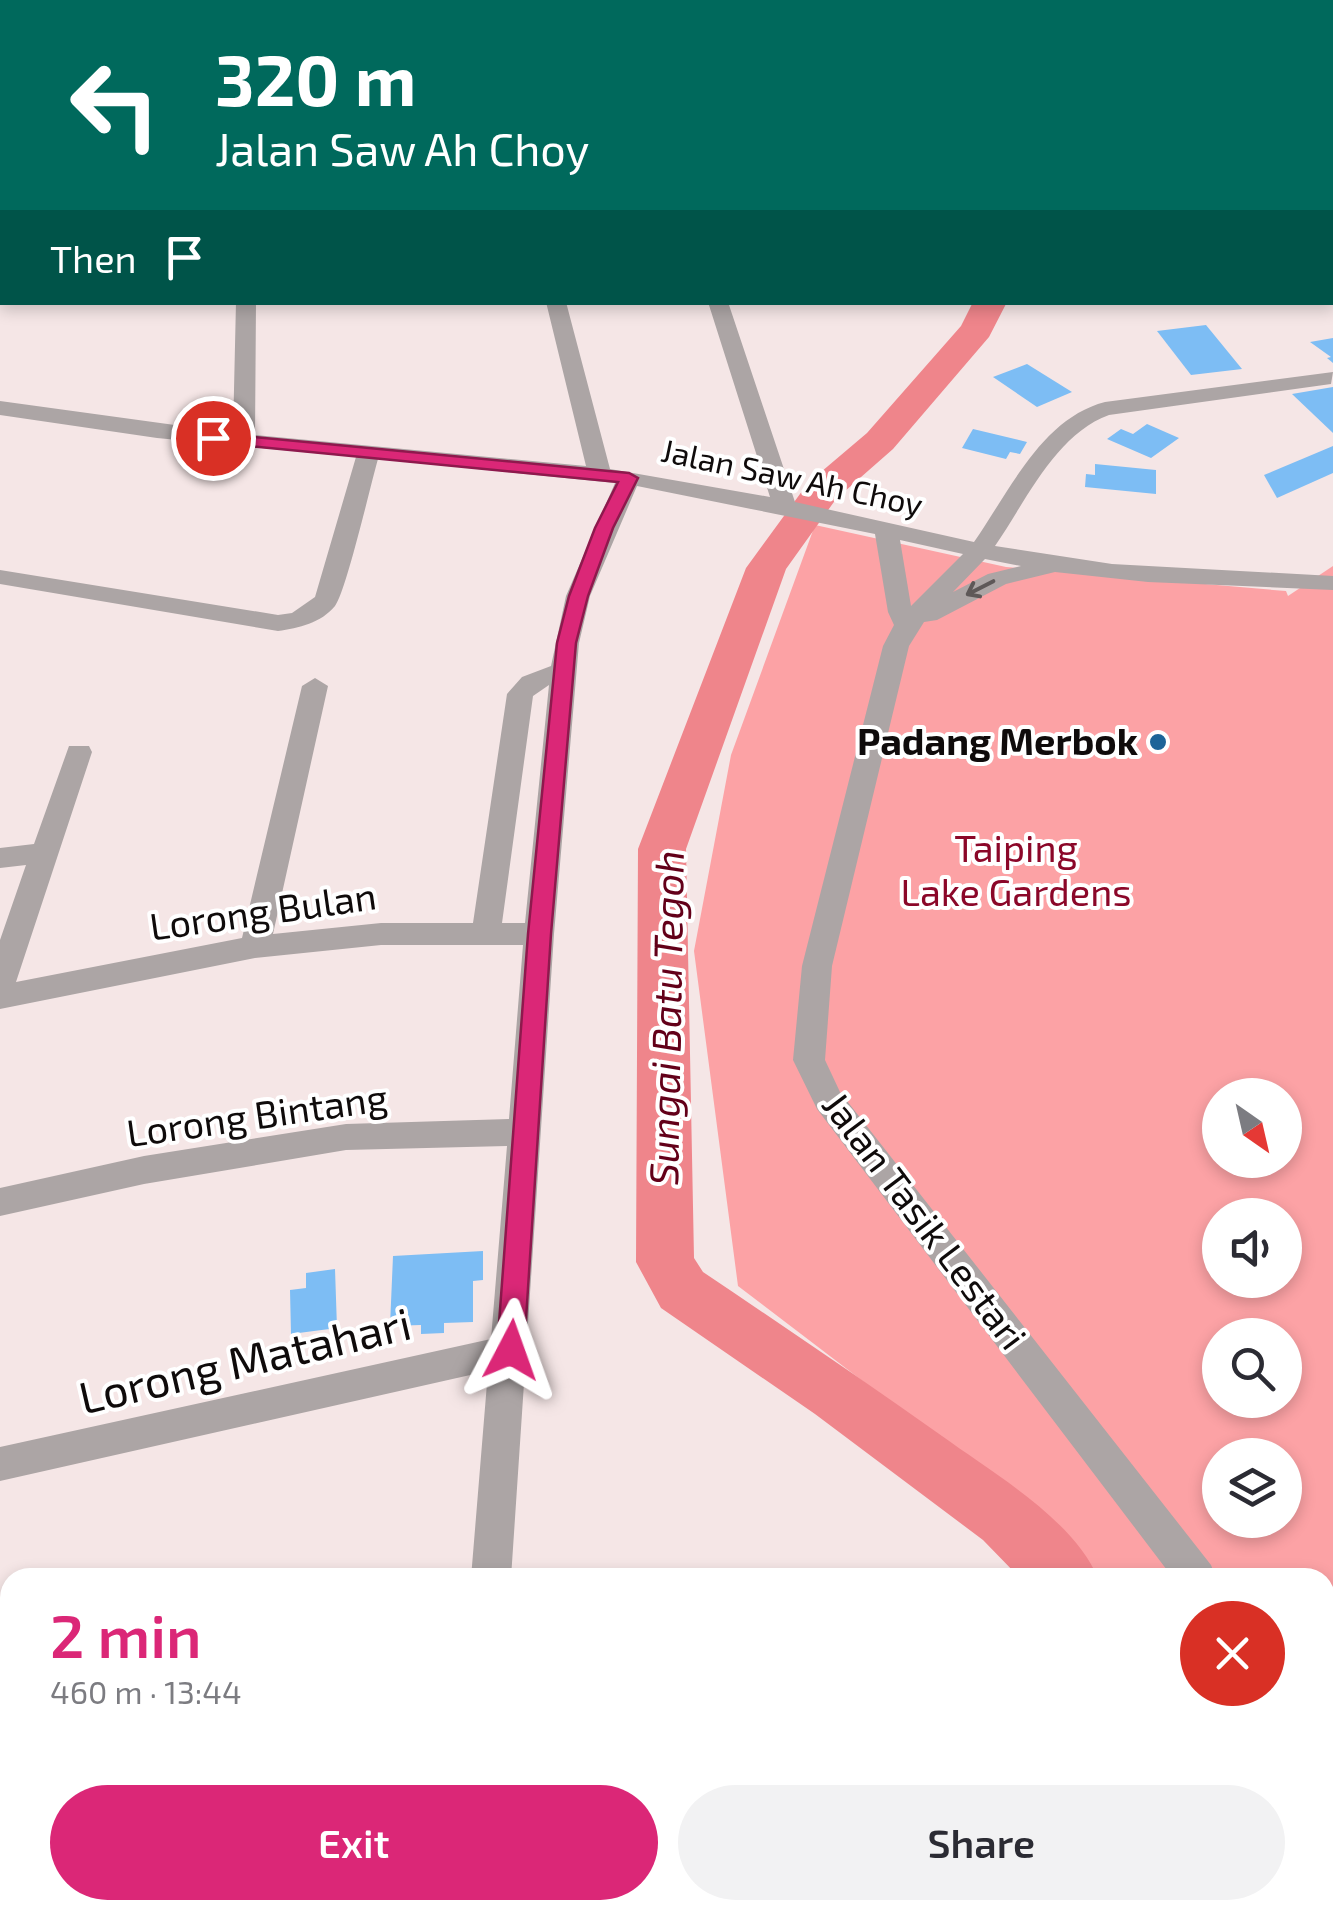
<!DOCTYPE html>
<meta charset="utf-8">
<style>
:root{--surface:#fff;--page:#f2f2f3;--text:#2b2b33;--muted:#7c7c81;--accent:#db2777}
body{margin:0;font-family:"Exo 2",sans-serif;background:var(--page);color:var(--text);height:100vh;display:flex;flex-direction:column;font-size:38px;white-space:nowrap}
*{box-sizing:border-box;margin:0}
p{font-size:32px;color:var(--muted)}
.icon{flex:none;width:55px;height:55px;fill:none;stroke:currentColor;stroke-width:2;stroke-linecap:round;stroke-linejoin:round}
.map{position:relative;flex:1;overflow:hidden}
.side{position:absolute;left:0px;top:1568px;width:1335px;height:352px;display:flex;flex-direction:column;background:var(--surface);border-radius:30px 30px 0 0;box-shadow:0 5px 15px #0003}
.side>*{flex:none}
.banner{position:absolute;left:0px;top:0px;width:1335px;height:305px;box-shadow:0 5px 15px #0003;background:#00695c;color:#fff;overflow:hidden}
.needle{width:65px;rotate:146deg}
.controls{position:absolute;left:1202px;top:1078px;display:grid;gap:20px}
.controls a{display:grid;place-items:center;width:100px;height:100px;border-radius:50%;background:var(--surface);box-shadow:0 5px 15px #0003;font-size:50px}
.pin{position:absolute;display:grid;place-items:center;width:85px;height:85px;color:#fff;margin:-42px;border:5px solid #fff;border-radius:50%;box-shadow:0 2px 10px #0007}
.me{position:absolute;width:110px;margin:-55px;rotate:4deg;stroke-linejoin:round;filter:drop-shadow(0 0 8px #0008)}
.turn{display:flex;align-items:center;gap:35px;height:210px;padding:0 50px;font-size:45px}
.turn .icon{width:130px;height:130px;stroke-width:2.5}
.turn b{display:block;font-size:70px;line-height:85px}
.then{display:flex;align-items:center;height:95px;padding:0 50px;background:#0003;gap:20px;font-size:38px}
.round{display:grid;place-items:center;flex:none;width:105px;height:105px;border-radius:52px;background:var(--page)}
.head{display:flex;align-items:center;justify-content:space-between;height:170px;padding:0 50px}
h1{font-size:60px;font-weight:600;line-height:75px;color:var(--accent)}
.action{display:flex;gap:20px;margin-top:auto;padding:20px 50px}
.action a{flex:1;height:115px;border-radius:60px;background:var(--accent);color:#fff;font-size:40px;font-weight:600;line-height:115px;text-align:center}
.action a+a{background:var(--page);color:var(--text)}
.map>svg:first-child{display:block}
.green{fill:#fca2a5;fill-rule:evenodd}
.lines{fill:none;stroke-linecap:round;stroke-linejoin:round}
.river{fill:#ef858b;fill-rule:evenodd}
.building{fill:#7dbdf4}
.minor{fill:#aca5a5;fill-rule:evenodd}
.oneway{stroke:#5e5858}
.route{fill:#db2777;stroke:#8e194d;stroke-width:2.5}
.poi-dot{fill:#1d6498;stroke:#fff;stroke-width:4}
.labels{text-anchor:middle;stroke-width:8;stroke-linejoin:round;paint-order:stroke}
.far-street-label{font-size:32px;fill:#0f0b0b;stroke:#fff}
.poi-label{font-size:38px;font-weight:bold;fill:#0f0b0b;stroke:#fff;text-anchor:end}
.park-label{font-size:38px;fill:#8b0729;stroke:#fff}
.street-label{font-size:38px;fill:#0f0b0b;stroke:#fff}
.water-label{font-size:40px;font-style:italic;fill:#630019;stroke:#fff}
.near-street-label{font-size:45px;fill:#0f0b0b;stroke:#fff}
</style>
<div class="map">
<svg width="1333" height="1918" viewBox="0 0 1333 1918">
<rect width="100%" height="100%" fill="#f5e6e6"/>
<path class="green" d="M 815,525 L 1006,567 L 1286,591 L 1288,596 L 1333,566 L 1333,1918 L 1321,1918 L 1319,1910 L 1325,1910 L 1325,1578 L 1100,1577 L 1041,1517 L 738,1286 L 694,951 L 731,755 ZM 1220,1095 L 1285,1095 L 1285,1160 L 1220,1160 ZM 1220,1215 L 1285,1215 L 1285,1280 L 1220,1280 ZM 1220,1335 L 1285,1335 L 1285,1400 L 1220,1400 ZM 1220,1455 L 1285,1455 L 1285,1520 L 1220,1520 Z"/>
<g class="lines">
<g class="river">
<path d="M 1126,0 L 1246,0 L 1244,2 L 1128,2 Z"/>
<path d="M 1256,0 L 1302,0 L 1303,2 L 1258,2 Z"/>
<path d="M 1333,0 L 1333,16 L 1332,16 L 1332,2 L 1323,2 Z"/>
<path d="M 973,302 L 1007,302 L 989,337 L 893,449 L 836,499 L 786,569 L 686,849 L 694,1258 L 703,1272 C 783,1326 863,1380 942,1436 C 993,1473 1073,1519 1098,1578 L 1020,1578 L 983,1540 L 815,1414 L 661,1308 L 636,1262 L 638,849 L 746,568 L 808,483 L 867,433 L 961,326 Z"/>
<path d="M 1245,1910 L 1319,1910 L 1321,1918 L 1247,1918 Z"/>
</g>
</g>
<g class="building">
<path d="M 1206,325 L 1242,369 L 1191,375 L 1157,331 Z"/>
<path d="M 1333,338 L 1333,363 L 1327,358 L 1331,357 L 1310,342 Z"/>
<path d="M 1027,364 L 1072,392 L 1037,407 L 993,377 Z"/>
<path d="M 1333,387 L 1333,433 L 1292,394 Z"/>
<path d="M 1147,424 L 1179,438 L 1151,458 L 1107,439 L 1121,429 L 1133,434 Z"/>
<path d="M 973,429 L 1027,442 L 1020,454 L 1010,452 L 1006,459 L 962,448 Z"/>
<path d="M 1333,446 L 1333,473 L 1277,498 L 1264,475 Z"/>
<path d="M 1095,464 L 1156,470 L 1156,494 L 1085,487 L 1086,474 L 1095,475 Z"/>
<path d="M 483,1251 L 483,1280 L 473,1281 L 473,1322 L 444,1323 L 444,1333 L 421,1334 L 421,1325 L 390,1326 L 393,1256 Z"/>
<path d="M 335,1269 L 337,1328 L 291,1334 L 290,1290 L 306,1288 L 306,1273 Z"/>
</g>
<g class="lines">
<g class="minor">
<rect x="42" y="0" width="16" height="2"/>
<rect x="258" y="0" width="16" height="2"/>
<rect x="396" y="0" width="16" height="2"/>
<path d="M 491,0 L 507,0 L 508,2 L 492,2 Z"/>
<path d="M 601,0 L 617,0 L 618,2 L 602,2 Z"/>
<path d="M 720,0 L 737,0 L 738,2 L 722,2 Z"/>
<rect x="1332" y="68" width="1" height="10"/>
<rect x="1332" y="179" width="1" height="12"/>
<path d="M 2,190 L 2,202 L 0,203 L 0,191 Z"/>
<rect x="1332" y="257" width="1" height="13"/>
<path d="M 236,302 L 256,302 L 255,435 L 586,466 L 546,302 L 566,302 L 610,469 L 770,497 L 708,302 L 728,302 L 795,502 L 974,542 C 1009,492 1042,418 1105,402 L 1333,372 L 1331,384 L 1109,415 C 1056,434 1026,501 995,546 L 1112,564 L 1333,576 L 1333,590 L 1148,582 L 1055,572 L 1006,584 L 937,620 L 924,622 L 909,646 L 832,966 L 825,1060 L 840,1092 L 1211,1565 L 1216,1578 L 1173,1578 L 817,1109 L 793,1060 L 802,966 L 883,646 L 894,625 L 888,612 L 875,534 L 637,486 L 590,596 L 579,643 L 554,934 L 511,1578 L 471,1578 L 488,1371 L 0,1481 L 0,1447 L 491,1339 L 507,1146 L 346,1150 L 144,1184 L 0,1216 L 0,1188 L 144,1156 L 346,1124 L 509,1119 L 523,945 L 381,945 L 255,958 L 0,1009 L 0,940 L 26,865 L 0,868 L 0,848 L 34,844 L 69,746 L 89,746 L 92,752 L 16,982 L 242,938 L 302,686 L 315,678 L 328,686 L 273,934 L 381,923 L 473,923 L 507,694 L 522,677 L 551,666 L 566,596 L 615,483 L 378,459 C 371,483 346,592 335,606 C 321,623 299,628 278,631 L 0,584 L 0,570 L 278,615 L 292,613 L 315,597 L 356,457 L 157,438 L 0,415 L 0,401 L 233,433 ZM 900,540 L 963,554 L 911,606 ZM 985,559 L 1021,566 L 988,574 L 953,592 ZM 549,685 L 525,923 L 502,923 L 533,696 Z"/>
<path d="M 1325,1719 L 1333,1723 L 1333,1773 L 1325,1770 Z"/>
<path d="M 10,1795 L 10,1837 L 0,1840 L 0,1798 Z"/>
<rect x="452" y="1910" width="44" height="8"/>
</g>
</g>
<defs><path id="oneway-shaft" d="M-6 0H5M1.5-3L5.5 0L1.5 3" fill="none" stroke-width="1.6" stroke-linecap="round" stroke-linejoin="round" transform="scale(2.5)"/></defs>
<use class="oneway" href="#oneway-shaft" transform="translate(980 588) rotate(153)"/>
<path class="route" d="M 213,433 L 629,473 L 638,478 L 613,528 L 588,596 L 576,643 L 551,934 L 524,1350 L 520,1358 L 511,1362 L 501,1358 L 497,1350 L 528,934 L 557,643 L 569,596 L 595,528 L 618,482 L 207,442 L 207,434 Z"/>
<circle class="poi-dot" cx="1158" cy="742" r="10"/>
<g class="labels">
<g class="far-street-label">
<text transform="translate(792 478) rotate(12)" y="11">Jalan Saw Ah Choy</text>
</g>
<g class="poi-label">
<text x="1138" y="755">Padang Merbok</text>
</g>
<g class="park-label">
<text x="1016" y="862">Taiping<tspan x="1016" dy="44">Lake Gardens</tspan></text>
</g>
<g class="street-label">
<text transform="translate(263 912) rotate(-8)" y="13">Lorong Bulan</text>
<text transform="translate(257 1116) rotate(-8)" y="13">Lorong Bintang</text>
<text transform="translate(924 1221) rotate(53)" y="13">Jalan Tasik Lestari</text>
</g>
<g class="water-label">
<text transform="translate(667 1018) rotate(-89)" y="14">Sungai Batu Tegoh</text>
</g>
<g class="near-street-label">
<text transform="translate(245 1361) rotate(-13)" y="16">Lorong Matahari</text>
</g>
</g>
</svg>
<div class="controls">
<a><svg class="needle" viewBox="-14 -14 28 28"><path d="M0-13l5 13h-10z" fill="#e53935"/><path d="M0 13l5-13h-10z" fill="#7c7c81"/></svg></a>
<a><svg class="icon" aria-label="sound" viewBox="0 0 24 24"><path d="M4 9h4l5-4v14l-5-4H4zM17 9q2 3 0 6"/></svg></a>
<a><svg class="icon" aria-label="search" viewBox="0 0 24 24"><circle cx="10" cy="10" r="6"/><path d="M15 15l6 6"/></svg></a>
<a><svg class="icon" aria-label="layers" viewBox="0 0 24 24"><path d="M12 4l9 5-9 5-9-5zM3 14l9 5 9-5"/></svg></a>
</div>
<div class="pin" style="left:213px;top:438px;background:#d93025"><svg class="icon" aria-label="arrive" viewBox="0 0 24 24"><path d="M6 21V4h12l-3 4 3 4H6"/></svg></div>
<svg class="me" style="left:511px;top:1350px" viewBox="-20 -20 40 40"><path d="M0-17L14 15 0 8-14 15z" fill="#db2777" stroke="#fff" stroke-width="4"/></svg>
<div class="banner">
<div class="turn"><svg class="icon" aria-label="left" viewBox="0 0 24 24"><path d="M17 20v-9H6M10 6l-5 5 5 5"/></svg><div><b>320 m</b>Jalan Saw Ah Choy</div></div>
<div class="then">Then<svg class="icon" aria-label="arrive" viewBox="0 0 24 24"><path d="M6 21V4h12l-3 4 3 4H6"/></svg></div>
</div>
<section class="side">
<div class="head"><div><h1>2 min</h1><p>460 m · 13:44</p></div><a class="round" style="background:#d93025;color:#fff"><svg class="icon" aria-label="close" viewBox="0 0 24 24"><path d="M6 6l12 12M18 6L6 18"/></svg></a></div>
<div class="action"><a>Exit</a><a>Share</a></div>
</section>
</div>
